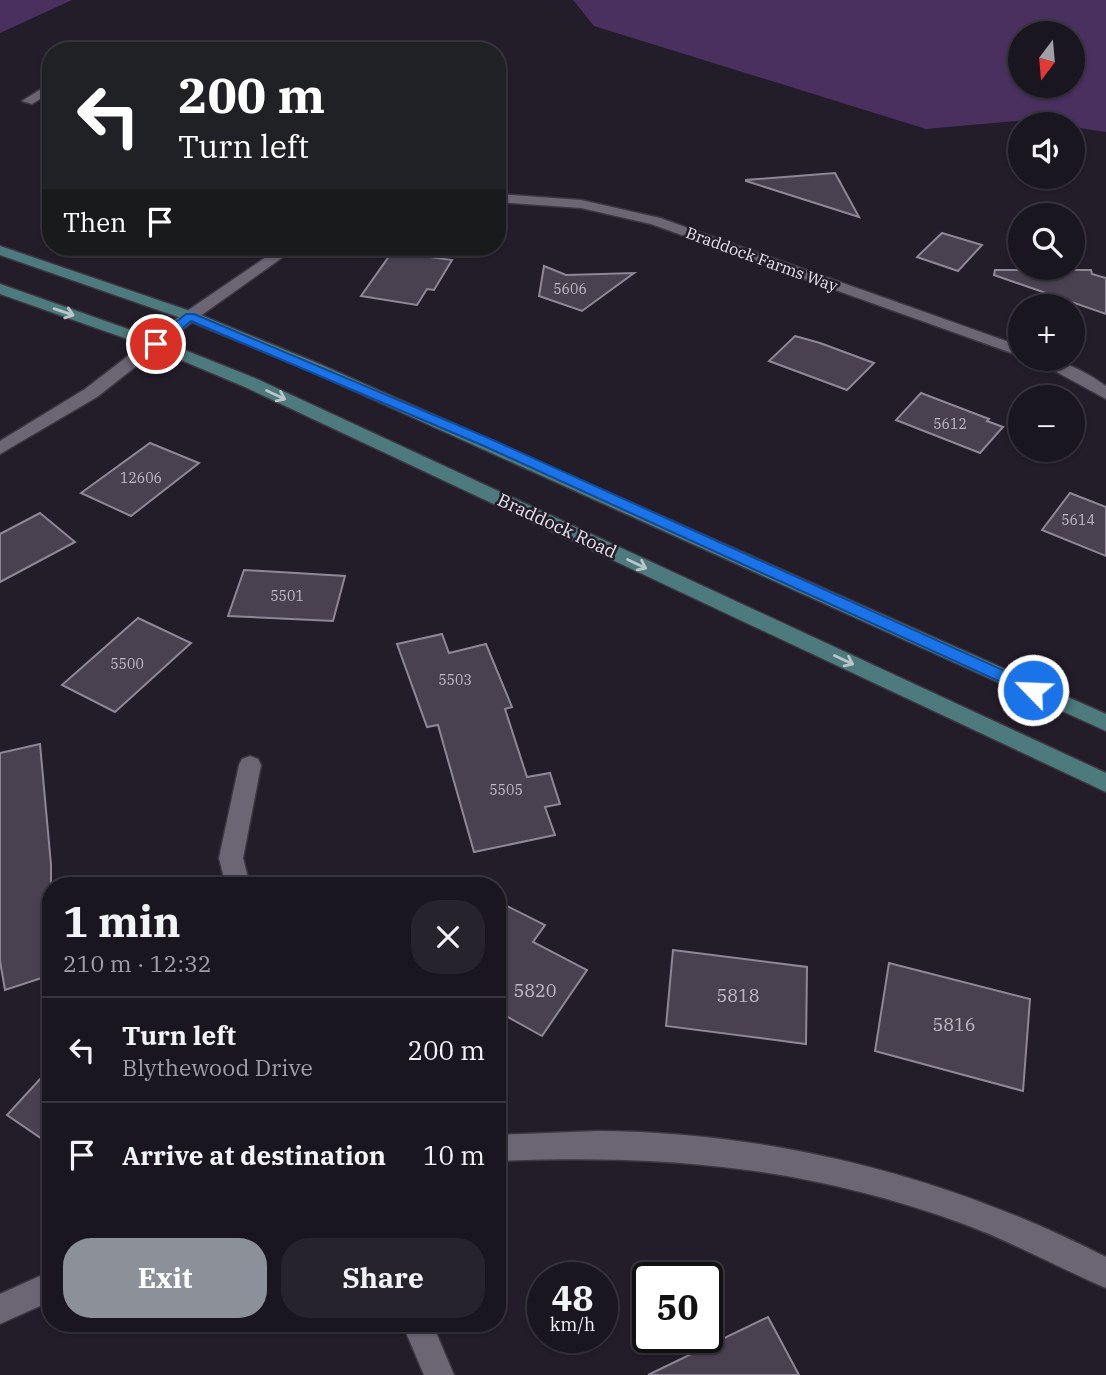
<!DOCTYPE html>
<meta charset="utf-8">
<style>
:root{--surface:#1a1620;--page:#27232d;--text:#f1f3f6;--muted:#9f9fa5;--line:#38353e;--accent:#8c9099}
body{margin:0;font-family:"IBM Plex Serif",serif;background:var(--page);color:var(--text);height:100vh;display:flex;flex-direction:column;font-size:26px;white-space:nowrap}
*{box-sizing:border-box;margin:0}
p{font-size:23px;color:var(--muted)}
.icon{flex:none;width:38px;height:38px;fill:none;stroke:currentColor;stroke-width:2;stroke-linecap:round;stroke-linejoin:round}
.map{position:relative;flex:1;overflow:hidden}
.details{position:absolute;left:42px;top:877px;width:464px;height:455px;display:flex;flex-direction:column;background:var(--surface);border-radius:28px;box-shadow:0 2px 5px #0004,0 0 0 2px var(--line)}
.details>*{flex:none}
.guide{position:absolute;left:42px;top:42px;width:464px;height:214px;border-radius:28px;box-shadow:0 2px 5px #0004,0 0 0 2px var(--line);background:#202124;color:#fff;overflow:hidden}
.needle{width:46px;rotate:196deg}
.buttons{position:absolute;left:1008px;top:21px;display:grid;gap:14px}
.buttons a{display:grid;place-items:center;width:77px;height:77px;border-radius:50%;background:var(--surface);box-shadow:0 2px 5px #0004,0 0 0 2px var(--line);font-size:35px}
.speed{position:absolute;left:527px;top:1262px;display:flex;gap:14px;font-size:35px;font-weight:700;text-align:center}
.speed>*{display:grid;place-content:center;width:91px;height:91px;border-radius:50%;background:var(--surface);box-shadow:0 2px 5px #0004,0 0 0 2px var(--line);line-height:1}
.speed small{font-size:18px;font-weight:400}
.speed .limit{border:4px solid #111;border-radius:10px;background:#fff;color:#111}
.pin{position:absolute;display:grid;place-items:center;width:60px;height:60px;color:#fff;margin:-30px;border:4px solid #fff;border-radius:50%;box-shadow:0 2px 7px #0007}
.me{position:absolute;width:77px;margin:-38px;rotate:294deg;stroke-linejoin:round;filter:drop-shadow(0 0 5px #0008)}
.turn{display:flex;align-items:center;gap:24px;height:147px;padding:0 21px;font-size:32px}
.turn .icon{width:91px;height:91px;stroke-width:2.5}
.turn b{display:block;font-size:49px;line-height:60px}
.then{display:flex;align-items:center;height:66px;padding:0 21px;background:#0003;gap:14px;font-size:26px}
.round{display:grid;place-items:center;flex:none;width:74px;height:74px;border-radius:28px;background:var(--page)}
.overview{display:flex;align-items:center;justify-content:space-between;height:119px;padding:0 21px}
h1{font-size:42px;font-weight:800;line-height:52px}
.primary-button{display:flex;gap:14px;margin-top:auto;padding:14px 21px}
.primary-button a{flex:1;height:80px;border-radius:28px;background:var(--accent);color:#fff;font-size:28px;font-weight:800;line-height:80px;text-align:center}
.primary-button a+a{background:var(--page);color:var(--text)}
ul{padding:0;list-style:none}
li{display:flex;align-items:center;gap:21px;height:105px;padding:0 21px;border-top:2px solid var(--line)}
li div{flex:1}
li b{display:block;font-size:26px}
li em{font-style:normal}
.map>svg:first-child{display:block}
.green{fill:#49305e;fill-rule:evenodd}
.building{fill:#494150;stroke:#8f8798;stroke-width:2}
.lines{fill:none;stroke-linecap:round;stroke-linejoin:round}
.street-casing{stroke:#3d3742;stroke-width:3}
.secondary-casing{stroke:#3d3742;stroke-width:3}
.street{fill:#6c6574;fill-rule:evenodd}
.secondary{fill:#4c7a7d;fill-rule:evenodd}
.oneway{stroke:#b9c4cb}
.route{fill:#1a73e8;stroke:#114b97;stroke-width:2}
.labels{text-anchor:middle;stroke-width:5;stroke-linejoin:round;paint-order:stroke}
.number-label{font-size:14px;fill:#c0bac5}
.far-street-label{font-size:16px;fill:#e8e3ec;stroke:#231d2a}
.street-label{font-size:18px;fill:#e8e3ec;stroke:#231d2a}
.near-number-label{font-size:18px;fill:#c0bac5}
</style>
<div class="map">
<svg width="1106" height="1375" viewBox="0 0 1106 1375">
<rect width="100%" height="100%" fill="#231d2a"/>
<g class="green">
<path d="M 0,0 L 72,0 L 0,33 Z"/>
<path d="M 573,0 L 1106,0 L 1106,132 L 1073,127 L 1073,124 L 1027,120 L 926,129 L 594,26 ZM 1020,33 L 1073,33 L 1073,86 L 1020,86 Z"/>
</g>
<g class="building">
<path d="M 835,173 L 859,217 L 746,181 L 746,180 Z"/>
<path d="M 942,233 L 982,245 L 958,271 L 917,257 Z"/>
<path d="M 392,252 L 452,260 L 434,290 L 427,289 L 417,305 L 361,296 Z"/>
<path d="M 544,266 L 566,275 L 634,273 L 582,311 L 539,296 Z"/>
<path d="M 995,270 L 1091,270 L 1092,274 L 1106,278 L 1106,314 L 994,275 Z"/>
<path d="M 795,336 L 820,343 L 874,363 L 847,390 L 769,361 Z"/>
<path d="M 921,393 L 989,419 L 987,421 L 1003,427 L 980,453 L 896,420 Z"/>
<path d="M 150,443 L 199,463 L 131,516 L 81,493 Z"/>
<path d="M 1070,493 L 1106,507 L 1106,556 L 1042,530 Z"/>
<path d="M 40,513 L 75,542 L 0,582 L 0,534 Z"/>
<path d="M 244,570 L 345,576 L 333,621 L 228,616 Z"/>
<path d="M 138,618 L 191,643 L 115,712 L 62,685 Z"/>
<path d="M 442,634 L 449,653 L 486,644 L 512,707 L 505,709 L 527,777 L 550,773 L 560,804 L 545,807 L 555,835 L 474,852 L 438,725 L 427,727 L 397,644 Z"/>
<path d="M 40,744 L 51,865 L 51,975 L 5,990 L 0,961 L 0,753 Z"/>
<path d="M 497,901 L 545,925 L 533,942 L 587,970 L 542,1036 L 497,1011 Z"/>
<path d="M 673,950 L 807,967 L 806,1044 L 666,1026 Z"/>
<path d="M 889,963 L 1030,999 L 1023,1091 L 875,1051 Z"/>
<path d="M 51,1067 L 51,1145 L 7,1115 Z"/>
<path d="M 768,1317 L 799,1375 L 648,1375 Z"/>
</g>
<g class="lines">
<g class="street-casing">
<g id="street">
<path d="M 51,83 L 51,92 L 32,104 L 22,101 Z"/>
<path d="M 497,194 L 581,200 L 660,218 L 1020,346 L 1020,356 L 651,224 L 581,208 L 497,202 Z"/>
<path d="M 281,247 L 297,247 L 196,319 L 97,397 L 0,454 L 0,441 L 85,389 L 184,313 Z"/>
<path d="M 1033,359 C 1061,358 1083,370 1106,386 L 1106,399 Z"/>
<path d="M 250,756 L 258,759 L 261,765 L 243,858 L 250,886 L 226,886 L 219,858 L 239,765 L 242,759 Z"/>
<path d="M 598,1131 C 775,1132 949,1177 1106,1257 L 1106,1288 C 1057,1267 1011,1241 961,1223 C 804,1166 663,1154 497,1161 L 497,1135 Z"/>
<path d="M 51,1271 L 51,1301 L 0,1324 L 0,1294 Z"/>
<path d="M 402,1323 L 432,1323 L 454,1375 L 424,1375 Z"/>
</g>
</g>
<g class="secondary-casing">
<g id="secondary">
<path d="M 0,246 L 196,313 L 322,365 L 1106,714 L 1106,731 L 310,371 L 184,319 L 0,255 Z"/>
<path d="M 0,284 L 162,341 L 257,379 L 1106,773 L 1106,792 L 245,387 L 150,347 L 0,294 Z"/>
</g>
</g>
<use href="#street" class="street"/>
<use href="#secondary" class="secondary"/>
</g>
<defs><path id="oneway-shaft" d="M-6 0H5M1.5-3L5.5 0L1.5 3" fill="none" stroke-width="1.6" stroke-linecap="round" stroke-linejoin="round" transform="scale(1.75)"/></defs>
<g class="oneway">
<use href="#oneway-shaft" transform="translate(64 312) rotate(19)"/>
<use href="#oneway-shaft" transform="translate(276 395) rotate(25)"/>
<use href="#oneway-shaft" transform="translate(637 564) rotate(25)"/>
<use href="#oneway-shaft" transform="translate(844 660) rotate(25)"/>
</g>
<path class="route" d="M 186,314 L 194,314 L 493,440 L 1038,686 L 1041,690 L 1038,694 L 1027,694 L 484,446 L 191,321 L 160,347 L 152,347 L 152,341 Z"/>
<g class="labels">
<g class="number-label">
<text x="570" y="294">5606</text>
<text x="950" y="429">5612</text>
<text x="141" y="483">12606</text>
<text x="1078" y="525">5614</text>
<text x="287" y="601">5501</text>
<text x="127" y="669">5500</text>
<text x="455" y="685">5503</text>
<text x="506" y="795">5505</text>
</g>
<g class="far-street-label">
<text transform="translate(762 259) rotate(20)" y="6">Braddock Farms Way</text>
</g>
<g class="street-label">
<text transform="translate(557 526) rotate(25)" y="6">Braddock Road</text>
</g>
<g class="near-number-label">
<text x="535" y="997">5820</text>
<text x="738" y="1002">5818</text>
<text x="954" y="1031">5816</text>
</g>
</g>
</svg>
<div class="buttons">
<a><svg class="needle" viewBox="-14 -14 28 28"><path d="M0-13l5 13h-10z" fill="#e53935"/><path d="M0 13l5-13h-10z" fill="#9f9fa5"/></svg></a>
<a><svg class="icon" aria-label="sound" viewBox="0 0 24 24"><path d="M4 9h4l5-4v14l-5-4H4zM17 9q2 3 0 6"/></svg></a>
<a><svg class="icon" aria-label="search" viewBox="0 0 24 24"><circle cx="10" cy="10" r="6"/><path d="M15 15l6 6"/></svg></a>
<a>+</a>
<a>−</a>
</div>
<div class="speed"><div>48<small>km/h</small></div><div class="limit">50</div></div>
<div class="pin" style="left:156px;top:344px;background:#d93025"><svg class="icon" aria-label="arrive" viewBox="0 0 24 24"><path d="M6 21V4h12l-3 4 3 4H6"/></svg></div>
<svg class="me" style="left:1033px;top:690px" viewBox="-20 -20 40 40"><circle r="17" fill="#1a73e8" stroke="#fff" stroke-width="3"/><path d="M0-11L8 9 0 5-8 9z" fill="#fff"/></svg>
<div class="guide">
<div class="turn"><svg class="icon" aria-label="left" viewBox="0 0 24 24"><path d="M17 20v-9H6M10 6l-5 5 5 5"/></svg><div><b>200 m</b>Turn left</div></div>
<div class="then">Then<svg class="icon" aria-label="arrive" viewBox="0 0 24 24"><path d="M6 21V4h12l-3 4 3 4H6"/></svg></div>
</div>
<section class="details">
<div class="overview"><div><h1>1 min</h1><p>210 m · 12:32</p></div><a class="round"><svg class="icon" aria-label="close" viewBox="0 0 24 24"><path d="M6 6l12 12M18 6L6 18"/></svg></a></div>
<ul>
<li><svg class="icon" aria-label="left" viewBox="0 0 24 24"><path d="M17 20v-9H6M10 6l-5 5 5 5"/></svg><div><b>Turn left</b><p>Blythewood Drive</p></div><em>200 m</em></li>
<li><svg class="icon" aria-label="arrive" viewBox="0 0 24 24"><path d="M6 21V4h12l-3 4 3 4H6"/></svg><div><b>Arrive at destination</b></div><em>10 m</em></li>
</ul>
<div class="primary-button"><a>Exit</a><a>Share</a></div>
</section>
</div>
